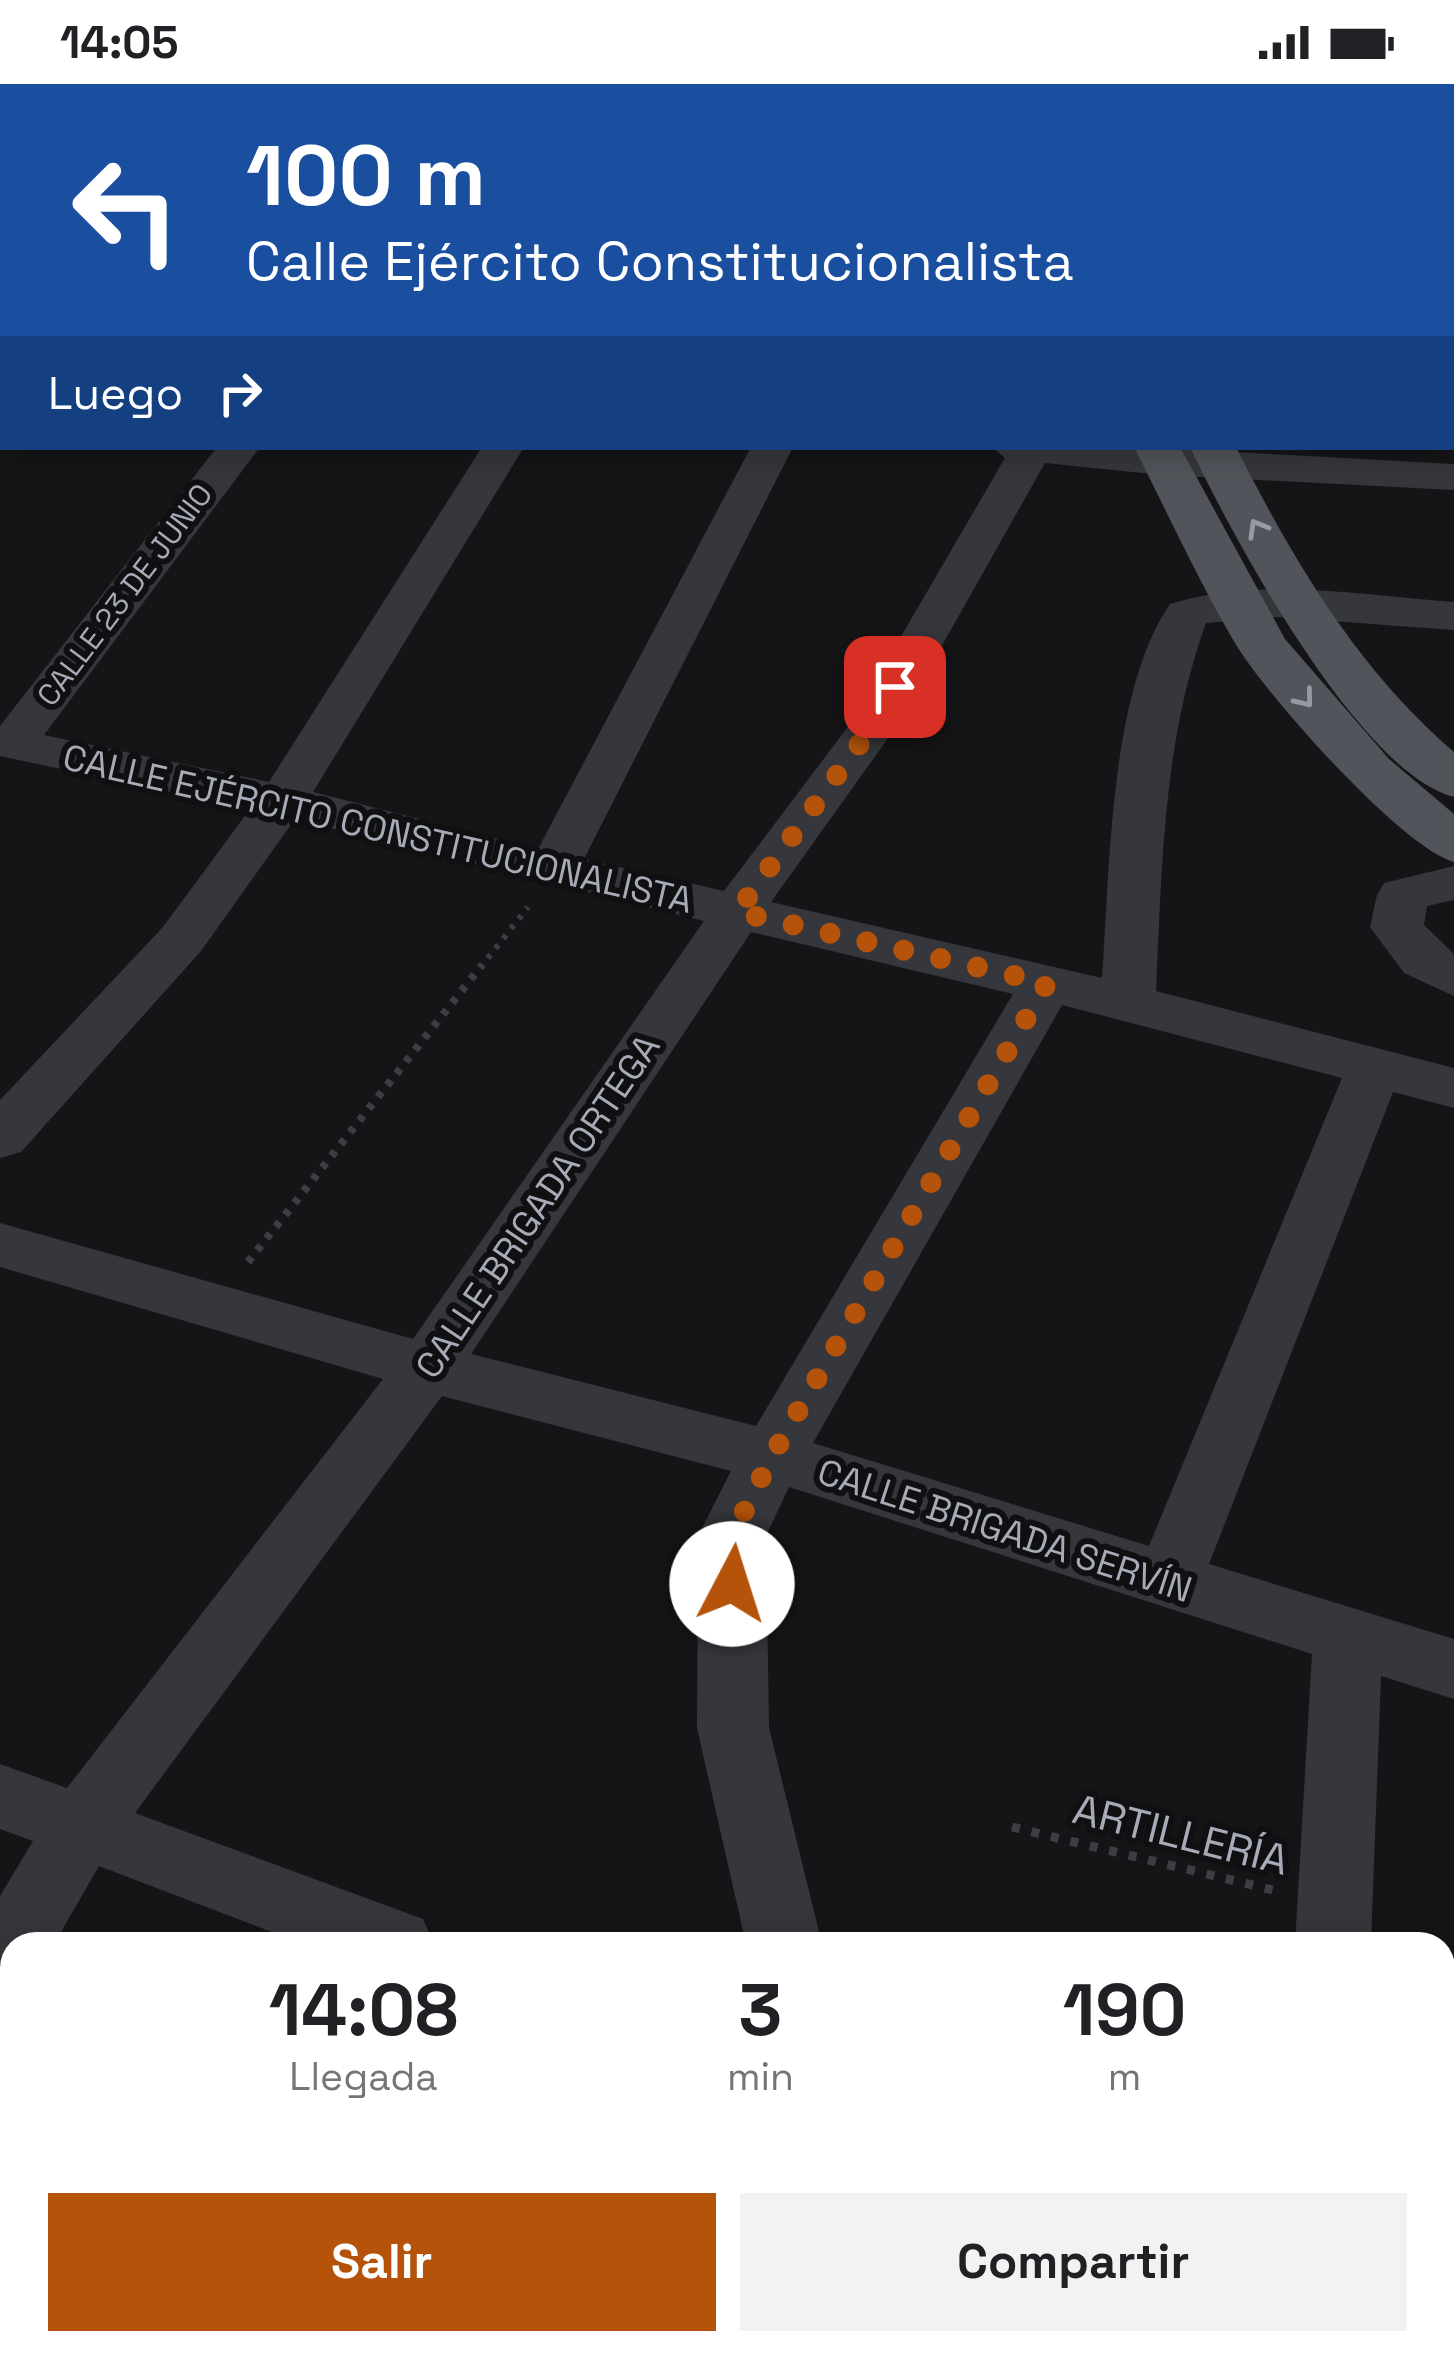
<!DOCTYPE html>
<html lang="es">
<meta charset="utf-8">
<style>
:root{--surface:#fff;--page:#f2f2f2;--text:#202124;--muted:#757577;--accent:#b45309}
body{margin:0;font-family:"Space Grotesk",sans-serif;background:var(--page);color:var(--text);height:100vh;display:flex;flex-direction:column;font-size:45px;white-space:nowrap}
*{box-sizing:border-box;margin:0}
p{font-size:39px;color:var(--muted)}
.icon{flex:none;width:66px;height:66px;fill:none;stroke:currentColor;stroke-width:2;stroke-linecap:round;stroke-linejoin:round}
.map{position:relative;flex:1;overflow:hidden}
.drawer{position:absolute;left:0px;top:1848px;width:1455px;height:423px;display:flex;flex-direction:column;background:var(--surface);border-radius:36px 36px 0 0;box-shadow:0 6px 30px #0003}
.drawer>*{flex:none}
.guide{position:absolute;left:0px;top:0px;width:1455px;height:366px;box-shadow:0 6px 30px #0003;background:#1a4fa0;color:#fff;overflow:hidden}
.pin{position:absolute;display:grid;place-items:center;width:102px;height:102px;color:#fff;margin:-51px;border-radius:24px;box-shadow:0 6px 18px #0006}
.me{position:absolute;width:132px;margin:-66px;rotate:5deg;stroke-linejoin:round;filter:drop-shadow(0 0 9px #0008)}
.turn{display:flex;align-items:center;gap:42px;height:252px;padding:0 48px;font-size:54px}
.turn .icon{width:156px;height:156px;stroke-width:2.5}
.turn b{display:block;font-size:84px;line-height:102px}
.then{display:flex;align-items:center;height:114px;padding:0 48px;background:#0003;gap:24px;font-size:45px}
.eta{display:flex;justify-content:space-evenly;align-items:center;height:204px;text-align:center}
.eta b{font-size:72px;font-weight:600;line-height:84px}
.button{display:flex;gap:24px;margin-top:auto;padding:24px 48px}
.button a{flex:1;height:138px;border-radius:0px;background:var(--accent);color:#fff;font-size:48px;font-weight:600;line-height:138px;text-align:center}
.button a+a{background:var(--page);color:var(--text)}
.status{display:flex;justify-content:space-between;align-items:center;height:84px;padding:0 60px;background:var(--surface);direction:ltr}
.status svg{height:33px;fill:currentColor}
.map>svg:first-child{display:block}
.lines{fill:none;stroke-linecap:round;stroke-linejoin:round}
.path-far2{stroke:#3c3e43;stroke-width:6;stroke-dasharray:4.5 8;stroke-linecap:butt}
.path-far1{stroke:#3c3e43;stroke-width:8;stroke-dasharray:6 9;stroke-linecap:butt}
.path{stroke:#3c3e43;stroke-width:9;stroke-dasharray:8 12;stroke-linecap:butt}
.minor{fill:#36373c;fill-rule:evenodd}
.major{fill:#52545b;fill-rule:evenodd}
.oneway{stroke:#969aa5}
.route{stroke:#b45309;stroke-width:21;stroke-dasharray:0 37.8}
.labels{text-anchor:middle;stroke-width:12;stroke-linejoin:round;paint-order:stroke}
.far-street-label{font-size:30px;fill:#a7abb7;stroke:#101012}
.street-label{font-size:36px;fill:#a7abb7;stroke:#101012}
.near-street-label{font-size:42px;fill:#a7abb7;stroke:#101012}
</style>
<div class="status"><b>14:05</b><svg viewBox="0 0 49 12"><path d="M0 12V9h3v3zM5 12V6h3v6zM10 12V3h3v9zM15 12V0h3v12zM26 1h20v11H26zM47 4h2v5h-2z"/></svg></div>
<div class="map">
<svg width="1454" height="2270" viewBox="0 0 1454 2270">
<rect width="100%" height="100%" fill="#151517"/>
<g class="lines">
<path class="path-far2" d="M 480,884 L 528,823"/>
<path class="path-far1" d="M 248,1178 L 482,881"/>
<path class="path" d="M 1012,1743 L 1273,1806"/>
<g class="minor">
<path d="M 543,0 L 593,0 L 595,3 L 545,3 Z"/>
<path d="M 1069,0 L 1126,0 L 1128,3 L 1071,3 Z"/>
<path d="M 0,200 L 3,201 L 3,225 L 0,224 Z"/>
<rect x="1452" y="260" width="2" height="24"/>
<path d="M 3,315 L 3,343 L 0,344 L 0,316 Z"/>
<path d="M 217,363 L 260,363 L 44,651 L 269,698 L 482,363 L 524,363 L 313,708 L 538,765 L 751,363 L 793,363 L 584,775 L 724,807 L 850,640 L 1005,374 L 992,363 L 1141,363 L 1454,380 L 1454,406 L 1162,391 L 1045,379 L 896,643 L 771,818 L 1102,894 C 1110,788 1109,608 1170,520 C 1261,492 1360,511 1454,518 L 1454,546 L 1276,533 L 1206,539 C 1163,658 1162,781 1156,907 L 1454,984 L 1454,1024 L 1393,1008 L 1209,1480 L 1454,1555 L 1454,1615 L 1381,1592 L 1371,1860 L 1295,1860 L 1312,1570 L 789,1403 L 766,1452 L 769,1644 L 822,1860 L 746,1860 L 697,1644 L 698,1452 L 731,1387 L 442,1312 L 135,1729 L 423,1835 L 434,1860 L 303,1860 L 99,1782 L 54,1860 L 12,1860 L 12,1895 L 0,1890 L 0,1812 L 33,1757 L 0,1745 L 0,1680 L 67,1704 L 383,1295 L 0,1183 L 0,1139 L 413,1255 L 704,837 L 295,735 L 201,867 L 21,1068 L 0,1074 L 0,1016 L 163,843 L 250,725 L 0,672 L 0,642 ZM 751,848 L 1013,910 L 756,1342 L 471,1270 ZM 1062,921 L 1342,994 L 1149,1462 L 813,1359 Z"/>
<path d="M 1454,782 L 1454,816 L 1427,822 L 1424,841 L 1454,870 L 1454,912 L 1404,889 L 1370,843 L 1377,811 L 1384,799 Z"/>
<path d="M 1443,2152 L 1454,2156 L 1454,2240 L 1443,2236 Z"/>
<path d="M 711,2259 L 797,2259 L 794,2270 L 708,2270 Z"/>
<path d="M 1268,2259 L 1354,2259 L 1353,2270 L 1267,2270 Z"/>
</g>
<g class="major">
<rect x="1204" y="0" width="38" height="3"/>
<rect x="1257" y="0" width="38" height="3"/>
<path d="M 1134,363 L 1180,363 L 1285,555 L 1389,675 L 1454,730 L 1454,778 C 1402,764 1264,609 1235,559 C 1198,496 1167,428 1134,363 Z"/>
<path d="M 1190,363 L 1236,363 C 1293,476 1357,585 1454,668 L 1454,713 C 1359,689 1231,450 1190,363 Z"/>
</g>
</g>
<defs><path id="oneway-chevron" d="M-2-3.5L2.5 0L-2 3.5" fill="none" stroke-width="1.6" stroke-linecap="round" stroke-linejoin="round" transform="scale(3)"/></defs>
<g class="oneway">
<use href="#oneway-chevron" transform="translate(1257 444) rotate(-120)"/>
<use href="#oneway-chevron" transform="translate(1305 615) rotate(51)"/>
</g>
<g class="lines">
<path class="route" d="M 732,1500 L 732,1452 L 772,1372 L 1047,899 L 737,828 L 872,643 L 895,603"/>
</g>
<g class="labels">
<g class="far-street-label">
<text transform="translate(125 511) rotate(-53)" y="10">CALLE 23 DE JUNIO</text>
</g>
<g class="street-label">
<text transform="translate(378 744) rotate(13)" y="13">CALLE EJÉRCITO CONSTITUCIONALISTA</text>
<text transform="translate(537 1122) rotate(-56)" y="13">CALLE BRIGADA ORTEGA</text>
<text transform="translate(1005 1446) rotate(18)" y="13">CALLE BRIGADA SERVÍN</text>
</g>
<g class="near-street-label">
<text transform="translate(1181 1750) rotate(14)" y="15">ARTILLERÍA</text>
</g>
</g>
</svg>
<div class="pin" style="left:895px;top:603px;background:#d93025"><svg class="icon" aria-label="arrive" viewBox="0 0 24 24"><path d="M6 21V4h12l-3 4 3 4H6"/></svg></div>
<svg class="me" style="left:732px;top:1500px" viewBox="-20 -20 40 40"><circle r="19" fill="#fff"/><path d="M0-13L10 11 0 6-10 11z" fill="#b45309"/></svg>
<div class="guide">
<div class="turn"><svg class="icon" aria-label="left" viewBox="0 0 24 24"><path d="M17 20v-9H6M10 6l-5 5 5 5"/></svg><div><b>100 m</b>Calle Ejército Constitucionalista</div></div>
<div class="then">Luego<svg class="icon" aria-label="right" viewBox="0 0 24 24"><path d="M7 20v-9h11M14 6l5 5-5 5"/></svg></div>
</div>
<section class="drawer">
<div class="eta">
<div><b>14:08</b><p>Llegada</p></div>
<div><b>3</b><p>min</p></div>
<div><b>190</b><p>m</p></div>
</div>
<div class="button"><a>Salir</a><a>Compartir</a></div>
</section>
</div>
